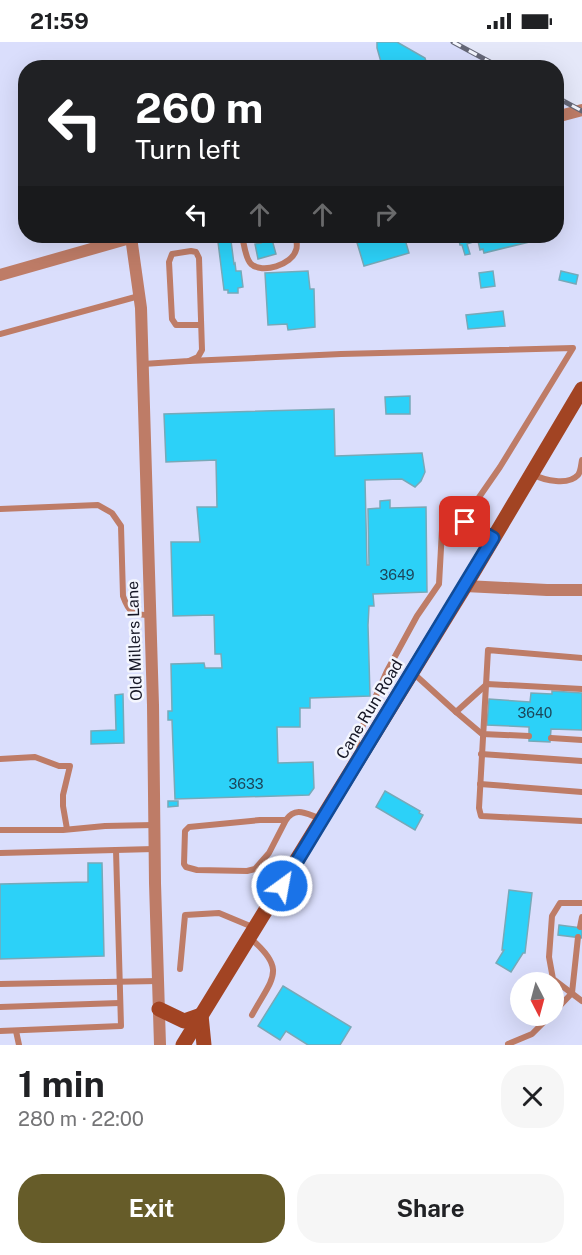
<!DOCTYPE html>
<meta charset="utf-8">
<style>
:root{--surface:#fff;--page:#f6f6f6;--text:#202124;--muted:#757577;--accent:#665c29}
body{margin:0;font-family:"Public Sans",sans-serif;background:var(--page);color:var(--text);height:100vh;display:flex;flex-direction:column;font-size:22px;white-space:nowrap}
*{box-sizing:border-box;margin:0}
p{font-size:20px;color:var(--muted)}
.icon{flex:none;width:33px;height:33px;fill:none;stroke:currentColor;stroke-width:2;stroke-linecap:round;stroke-linejoin:round}
.map{position:relative;height:1003px;overflow:hidden}
.side{display:flex;flex-direction:column;background:var(--surface);flex:1}
.side>*{flex:none}
.guide{position:absolute;left:18px;top:18px;width:546px;height:183px;border-radius:24px;box-shadow:0 6px 24px #0002;background:#202124;color:#fff;overflow:hidden}
.needle{width:39px;rotate:174deg}
.tools{position:absolute;left:510px;top:930px;display:grid;gap:12px}
.tools a{display:grid;place-items:center;width:54px;height:54px;border-radius:50%;background:var(--surface);box-shadow:0 6px 24px #0002;font-size:30px}
.pin{position:absolute;display:grid;place-items:center;width:51px;height:51px;color:#fff;margin:-26px;border-radius:12px;box-shadow:0 3px 9px #0006}
.me{position:absolute;width:66px;margin:-33px;rotate:32deg;stroke-linejoin:round;filter:drop-shadow(0 0 4px #0008)}
.turn{display:flex;align-items:center;gap:21px;height:126px;padding:0 18px;font-size:27px}
.turn .icon{width:78px;height:78px;stroke-width:2.5}
.turn b{display:block;font-size:42px;line-height:51px}
.lanes{display:flex;align-items:center;height:57px;padding:0 18px;background:#0003;justify-content:center;gap:30px;direction:ltr}
.lanes .off{opacity:.35}
.round{display:grid;place-items:center;flex:none;width:63px;height:63px;border-radius:24px;background:var(--page)}
.summary{display:flex;align-items:center;justify-content:space-between;height:102px;padding:0 18px}
h1{font-size:36px;font-weight:700;line-height:45px}
.cta{display:flex;gap:12px;margin-top:auto;padding:12px 18px}
.cta a{flex:1;height:69px;border-radius:24px;background:var(--accent);color:#fff;font-size:24px;font-weight:700;line-height:69px;text-align:center}
.cta a+a{background:var(--page);color:var(--text)}
.status{display:flex;justify-content:space-between;align-items:center;height:42px;padding:0 30px;background:var(--surface);direction:ltr}
.status svg{height:16px;fill:currentColor}
.map>svg:first-child{display:block}
.built{fill:#dadefc;fill-rule:evenodd}
.building{fill:#2cd1f8;stroke:#77a9b8;stroke-width:1.5}
.lines{fill:none;stroke-linecap:round;stroke-linejoin:round}
.service{stroke:#be7c67;stroke-width:6}
.minor{stroke:#be7c67;stroke-width:12}
.secondary{stroke:#a24423;stroke-width:15}
.rail-casing{stroke:#656777;stroke-width:5}
.rail{stroke:#f4f6fe;stroke-width:3;stroke-dasharray:9;stroke-linecap:butt}
.route-casing{stroke:#114b97;stroke-width:15}
.route{stroke:#1a73e8;stroke-width:10}
.labels{text-anchor:middle;stroke-width:5;stroke-linejoin:round;paint-order:stroke}
.number-label{font-size:14px;fill:#1c465a}
.street-label{font-size:16px;fill:#161726;stroke:#f4f6fe}
</style>
<div class="status"><b>21:59</b><svg viewBox="0 0 49 12"><path d="M0 12V9h3v3zM5 12V6h3v6zM10 12V3h3v9zM15 12V0h3v12zM26 1h20v11H26zM47 4h2v5h-2z"/></svg></div>
<div class="map">
<svg width="582" height="1003" viewBox="0 0 582 1003">
<rect width="100%" height="100%" fill="#e5e8f9"/>
<path class="built" d="M 0,0 L 453,0 L 501,25 L 26,26 L 26,194 L 556,194 L 557,55 L 582,69 L 582,1003 L 0,1003 ZM 520,940 L 554,940 L 554,974 L 520,974 Z"/>
<g class="building">
<path d="M 377,0 L 397,0 L 425,16 L 427,23 L 433,23 L 432,21 L 458,21 L 458,26 L 377,26 L 377,21 L 381,20 L 377,6 Z"/>
<path d="M 267,194 L 271,194 L 276,212 L 258,217 L 255,202 L 261,201 L 259,196 Z"/>
<path d="M 355,194 L 404,194 L 409,211 L 364,224 Z"/>
<path d="M 458,194 L 471,194 L 473,200 L 467,202 L 470,212 L 465,213 L 462,203 L 460,203 Z"/>
<path d="M 479,194 L 531,194 L 529,200 L 484,211 L 483,207 L 480,208 L 478,199 L 481,199 Z"/>
<path d="M 231,199 L 234,222 L 235,221 L 236,229 L 241,229 L 243,245 L 238,246 L 238,251 L 228,251 L 228,248 L 224,248 L 218,200 Z"/>
<path d="M 308,229 L 310,247 L 314,247 L 315,285 L 288,288 L 287,282 L 268,283 L 265,231 Z"/>
<path d="M 493,229 L 495,244 L 481,246 L 479,231 Z"/>
<path d="M 561,229 L 578,233 L 576,242 L 559,238 Z"/>
<path d="M 503,269 L 505,284 L 468,287 L 466,273 Z"/>
<path d="M 410,354 L 410,372 L 386,372 L 385,355 Z"/>
<path d="M 334,367 L 335,414 L 422,411 L 425,430 L 421,439 L 415,445 L 402,437 L 365,438 L 367,523 L 369,523 L 368,467 L 380,466 L 380,459 L 390,458 L 390,466 L 426,465 L 427,550 L 373,552 L 374,564 L 369,564 L 368,583 L 370,654 L 310,656 L 310,666 L 300,666 L 300,685 L 277,685 L 278,721 L 313,720 L 314,746 L 309,753 L 175,757 L 172,678 L 168,678 L 168,669 L 172,669 L 171,622 L 204,621 L 205,626 L 222,626 L 221,612 L 215,612 L 214,573 L 173,574 L 171,500 L 200,500 L 197,465 L 217,465 L 216,418 L 166,420 L 164,372 Z"/>
<path d="M 552,649 L 582,651 L 582,688 L 551,687 L 550,700 L 529,699 L 529,685 L 487,683 L 489,657 L 530,660 L 531,651 L 552,652 Z"/>
<path d="M 123,652 L 124,701 L 91,702 L 91,689 L 116,688 L 115,653 Z"/>
<path d="M 385,749 L 420,769 L 419,771 L 423,773 L 415,788 L 376,765 Z"/>
<path d="M 168,759 L 178,759 L 178,764 L 168,765 Z"/>
<path d="M 88,821 L 102,821 L 104,914 L 0,917 L 0,842 L 88,840 Z"/>
<path d="M 509,848 L 532,851 L 525,911 L 523,911 L 511,930 L 496,921 L 504,908 L 502,908 Z"/>
<path d="M 559,883 L 582,886 L 582,896 L 558,893 Z"/>
<path d="M 283,944 L 351,985 L 340,1003 L 308,1003 L 286,989 L 280,998 L 258,984 Z"/>
</g>
<g class="lines">
<g class="service">
<path d="M 242,194 C 244,201 245,216 251,222 C 262,232 292,223 296,208 C 298,204 296,198 296,194"/>
<path d="M 0,292 L 139,254"/>
<path d="M 189,319 L 341,312 L 573,306 L 500,425 L 473,464 L 465,480"/>
<path d="M 143,322 L 189,319 L 198,315 L 202,308 L 199,216 L 196,210 L 191,209 L 172,212 L 169,220 L 172,277 L 176,283 L 201,283"/>
<path d="M 534,433 C 544,438 568,444 578,433 C 581,429 581,423 582,418"/>
<path d="M 0,467 L 98,463 L 112,471 L 121,484 L 123,554 C 129,571 133,573 150,573"/>
<path d="M 582,616 L 488,608 L 479,766 L 481,774 L 582,779"/>
<path d="M 412,630 L 456,670 L 482,692 L 529,694"/>
<path d="M 456,670 L 487,642 L 582,647"/>
<path d="M 551,696 L 582,698"/>
<path d="M 365,707 L 358,703 L 356,699 L 387,629 L 417,574 L 439,542 L 443,470 L 465,480 L 492,495"/>
<path d="M 481,712 L 582,719"/>
<path d="M 0,717 L 35,715 L 59,724 L 70,724 L 63,753 L 63,764 L 67,787"/>
<path d="M 480,742 L 582,750"/>
<path d="M 286,778 L 269,811 L 255,827 L 247,829 L 197,828 L 186,825 L 184,822 L 185,789 L 189,785 L 260,778 L 286,778 C 296,763 308,773 322,777"/>
<path d="M 0,788 L 63,788 L 105,784 L 154,783"/>
<path d="M 0,811 L 154,807"/>
<path d="M 582,861 L 560,861 L 552,874 L 549,915 L 553,937 L 582,959"/>
<path d="M 580,885 L 582,875"/>
<path d="M 250,896 C 288,928 272,936 252,973"/>
<path d="M 180,927 L 185,873 L 219,871 L 255,886"/>
<path d="M 0,942 L 158,939"/>
<path d="M 0,965 L 120,961"/>
<path d="M 554,970 L 572,951 L 578,895"/>
<path d="M 0,989 L 121,984 L 116,808"/>
<path d="M 16,989 L 19,1003"/>
<path d="M 508,1002 L 532,992 L 550,974"/>
</g>
<g class="minor">
<path d="M 556,75 L 582,68"/>
<path d="M 131,195 L 141,266 L 153,663 L 155,841 L 160,1003"/>
<path d="M 0,233 L 137,194"/>
<path d="M 465,544 L 547,548 L 582,548"/>
</g>
<g class="secondary">
<path d="M 159,967 L 184,979 L 201,973 L 204,1003"/>
<path d="M 183,1003 L 465,544 L 582,347"/>
</g>
<g class="rail-casing">
<g id="rail">
<path d="M 453,0 L 501,26"/>
<path d="M 556,55 L 582,69"/>
</g>
</g>
<use href="#rail" class="rail"/>
</g>
<g class="lines">
<g class="route-casing">
<path id="route" d="M 282,844 L 493,496 L 465,480"/>
</g>
<use href="#route" class="route"/>
</g>
<g class="labels">
<g class="number-label">
<text x="397" y="538">3649</text>
<text x="535" y="676">3640</text>
<text x="246" y="747">3633</text>
</g>
<g class="street-label">
<text transform="translate(134 599) rotate(-92)" y="6">Old Millers Lane</text>
<text transform="translate(369 667) rotate(-59)" y="6">Cane Run Road</text>
</g>
</g>
</svg>
<div class="tools">
<a><svg class="needle" viewBox="-14 -14 28 28"><path d="M0-13l5 13h-10z" fill="#e53935"/><path d="M0 13l5-13h-10z" fill="#757577"/></svg></a>
</div>
<div class="pin" style="left:465px;top:480px;background:#d93025"><svg class="icon" aria-label="arrive" viewBox="0 0 24 24"><path d="M6 21V4h12l-3 4 3 4H6"/></svg></div>
<svg class="me" style="left:282px;top:844px" viewBox="-20 -20 40 40"><circle r="17" fill="#1a73e8" stroke="#fff" stroke-width="3"/><path d="M0-11L8 9 0 5-8 9z" fill="#fff"/></svg>
<div class="guide">
<div class="turn"><svg class="icon" aria-label="left" viewBox="0 0 24 24"><path d="M17 20v-9H6M10 6l-5 5 5 5"/></svg><div><b>260 m</b>Turn left</div></div>
<div class="lanes"><svg class="icon" aria-label="left" viewBox="0 0 24 24"><path d="M17 20v-9H6M10 6l-5 5 5 5"/></svg><svg class="icon off" aria-label="ahead" viewBox="0 0 24 24"><path d="M12 20V5M6 11l6-6 6 6"/></svg><svg class="icon off" aria-label="ahead" viewBox="0 0 24 24"><path d="M12 20V5M6 11l6-6 6 6"/></svg><svg class="icon off" aria-label="right" viewBox="0 0 24 24"><path d="M7 20v-9h11M14 6l5 5-5 5"/></svg></div>
</div>
</div>
<section class="side">
<div class="summary"><div><h1>1 min</h1><p>280 m · 22:00</p></div><a class="round"><svg class="icon" aria-label="close" viewBox="0 0 24 24"><path d="M6 6l12 12M18 6L6 18"/></svg></a></div>
<div class="cta"><a>Exit</a><a>Share</a></div>
</section>
